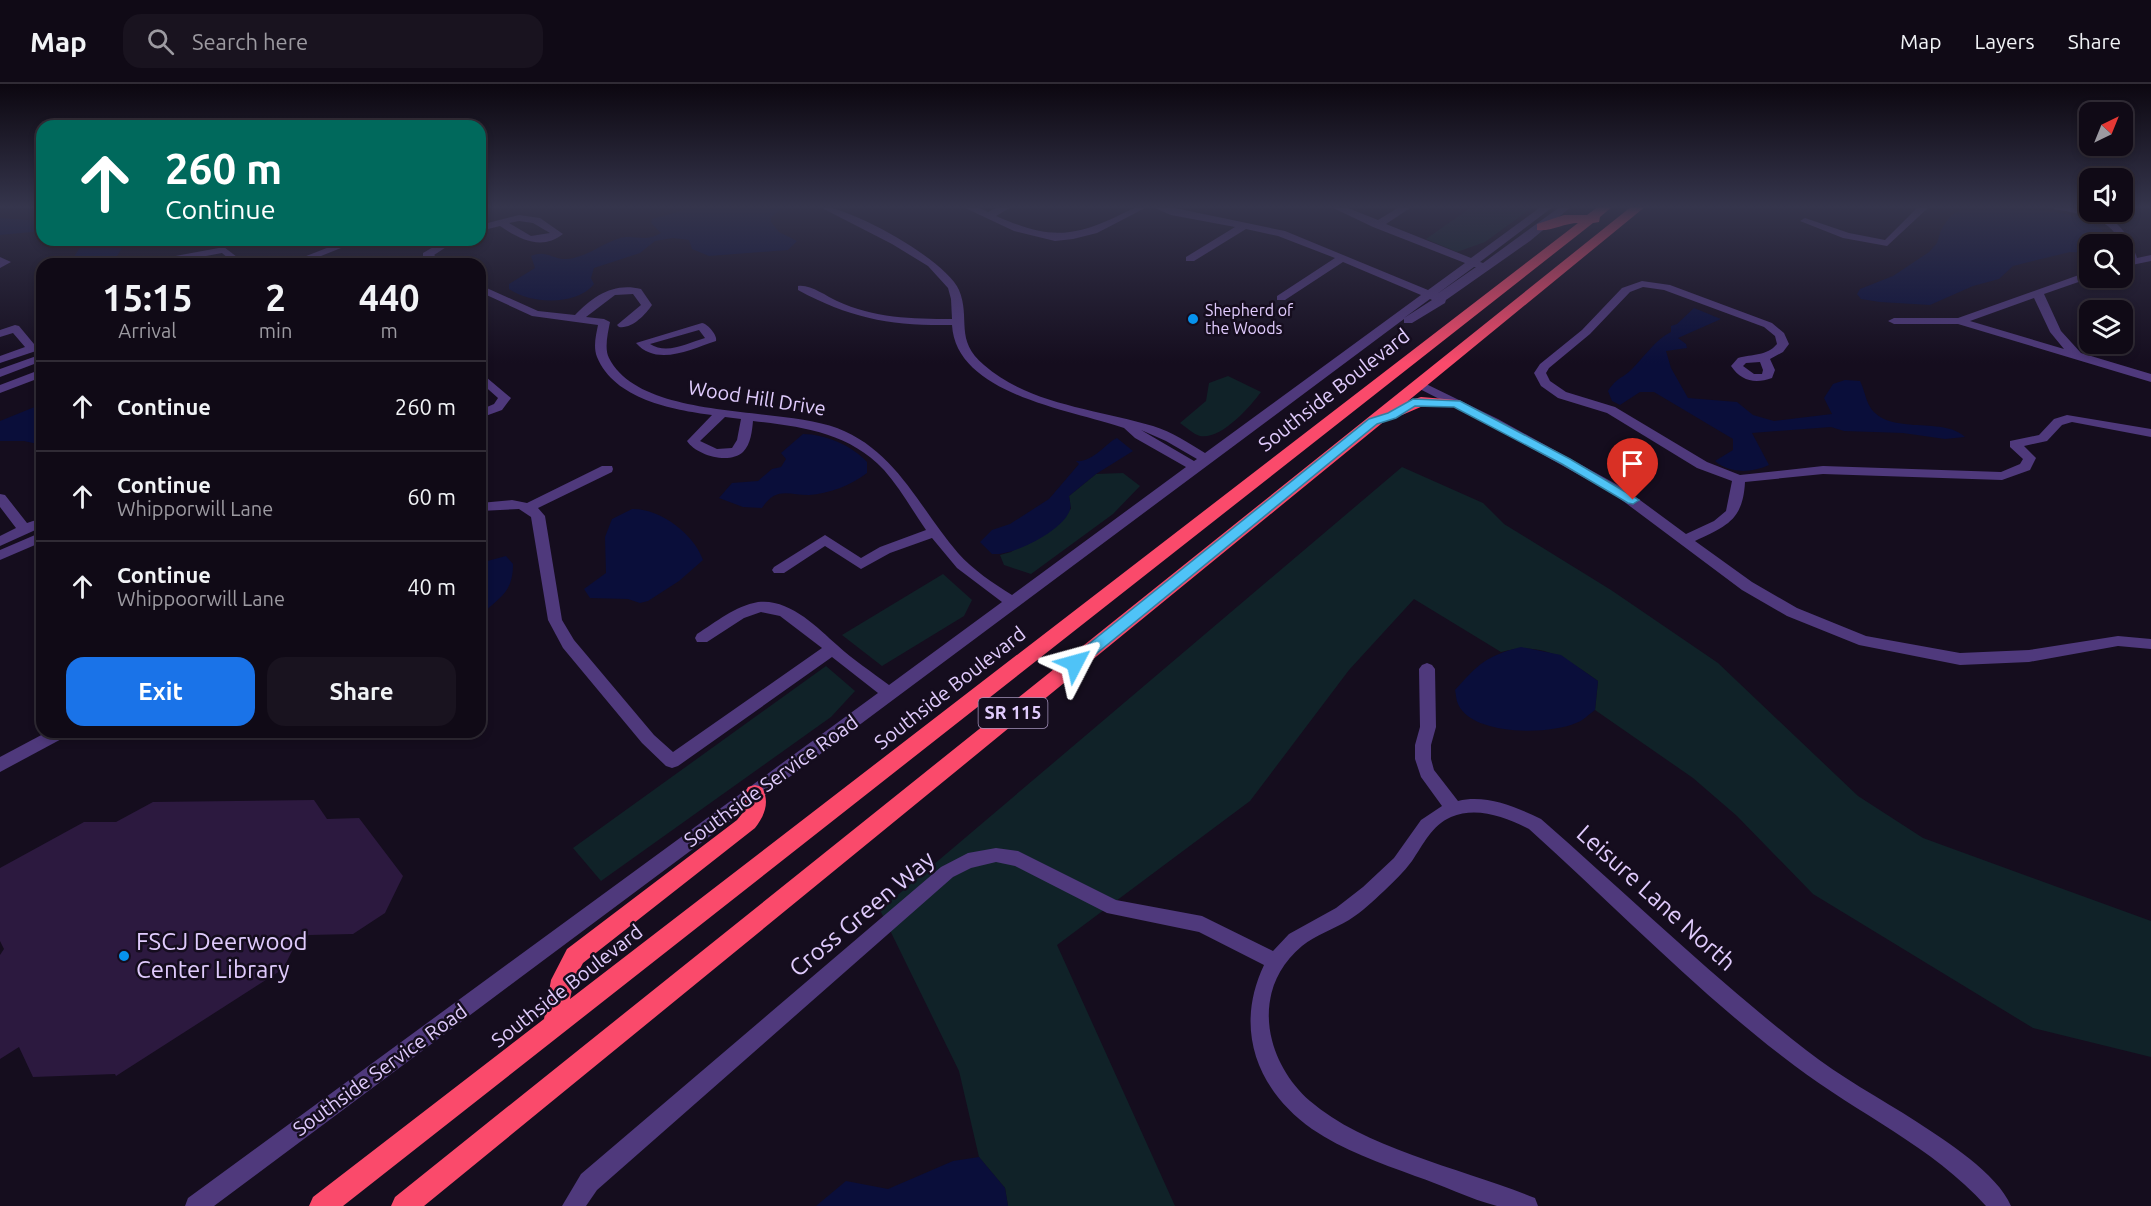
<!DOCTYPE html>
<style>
:root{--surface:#100a16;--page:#19131f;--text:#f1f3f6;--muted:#9c9aa1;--line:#302b35;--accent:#1a73e8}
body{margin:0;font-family:Ubuntu,sans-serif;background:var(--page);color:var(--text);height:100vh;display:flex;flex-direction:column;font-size:22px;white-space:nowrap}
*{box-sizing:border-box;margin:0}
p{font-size:20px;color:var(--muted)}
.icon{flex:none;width:33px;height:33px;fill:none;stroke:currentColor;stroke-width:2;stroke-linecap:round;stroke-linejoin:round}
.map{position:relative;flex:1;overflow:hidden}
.details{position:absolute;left:36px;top:174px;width:450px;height:480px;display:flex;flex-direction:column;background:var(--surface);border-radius:18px;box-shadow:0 3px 9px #0003,0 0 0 2px var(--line)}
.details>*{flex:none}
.banner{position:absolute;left:36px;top:36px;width:450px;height:126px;border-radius:18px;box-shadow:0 3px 9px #0003,0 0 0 2px var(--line);background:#00695c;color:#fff;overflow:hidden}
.needle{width:39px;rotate:43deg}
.buttons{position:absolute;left:2079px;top:18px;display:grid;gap:12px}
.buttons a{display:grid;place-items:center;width:54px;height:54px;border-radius:12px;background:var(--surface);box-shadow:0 3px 9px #0003,0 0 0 2px var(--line);font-size:30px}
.pin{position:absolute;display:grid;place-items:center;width:51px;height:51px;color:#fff;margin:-62px -26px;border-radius:50% 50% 50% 0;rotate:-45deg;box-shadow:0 0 6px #0007}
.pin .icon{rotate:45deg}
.me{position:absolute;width:66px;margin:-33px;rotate:51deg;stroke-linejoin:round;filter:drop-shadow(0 0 4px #0008)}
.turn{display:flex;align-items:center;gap:21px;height:126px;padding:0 30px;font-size:27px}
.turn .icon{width:78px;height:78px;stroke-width:2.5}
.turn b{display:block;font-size:42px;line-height:51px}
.eta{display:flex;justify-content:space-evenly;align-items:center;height:102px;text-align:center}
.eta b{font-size:36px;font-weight:700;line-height:42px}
.cta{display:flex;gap:12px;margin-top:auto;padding:12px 30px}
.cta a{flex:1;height:69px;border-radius:18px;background:var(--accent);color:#fff;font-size:24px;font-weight:700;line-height:69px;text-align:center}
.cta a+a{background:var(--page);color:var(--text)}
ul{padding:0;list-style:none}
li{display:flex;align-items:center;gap:18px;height:90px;padding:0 30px;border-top:2px solid var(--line)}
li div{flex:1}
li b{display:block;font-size:22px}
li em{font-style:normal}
header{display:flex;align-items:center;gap:36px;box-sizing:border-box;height:84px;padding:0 30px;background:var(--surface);border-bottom:2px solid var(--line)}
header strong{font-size:28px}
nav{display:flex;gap:33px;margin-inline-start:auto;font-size:21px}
.search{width:420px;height:54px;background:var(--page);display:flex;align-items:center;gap:15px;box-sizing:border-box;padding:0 21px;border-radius:18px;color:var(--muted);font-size:22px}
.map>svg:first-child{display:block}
.green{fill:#102228}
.water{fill:#0a0e3a}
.building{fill:#2c193f}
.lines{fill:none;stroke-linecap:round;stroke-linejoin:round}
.street{fill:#4f397c;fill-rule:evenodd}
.highway{fill:#fa4a6b;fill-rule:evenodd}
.route{fill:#4fc3f7;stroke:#337fa1;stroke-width:1.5}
.poi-dot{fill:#0793ee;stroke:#150d1e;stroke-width:2}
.labels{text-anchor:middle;stroke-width:5;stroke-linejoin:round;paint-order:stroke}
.far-poi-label{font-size:16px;fill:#e0cbfd;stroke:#150d1e;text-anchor:start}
.shield{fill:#150d1e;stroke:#a392ba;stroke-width:1.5}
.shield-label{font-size:18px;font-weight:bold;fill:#e0cbfd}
.street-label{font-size:20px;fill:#e0cbfd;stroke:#150d1e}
.near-street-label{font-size:24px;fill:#e0cbfd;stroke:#150d1e}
.near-poi-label{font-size:24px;fill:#e0cbfd;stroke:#150d1e;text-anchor:start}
</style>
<header>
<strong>Map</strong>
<div class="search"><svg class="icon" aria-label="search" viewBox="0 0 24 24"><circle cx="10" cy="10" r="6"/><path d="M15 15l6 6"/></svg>Search here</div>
<nav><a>Map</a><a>Layers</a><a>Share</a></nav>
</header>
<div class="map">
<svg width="2151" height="1122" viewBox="0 0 2151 1122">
<rect width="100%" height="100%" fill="#150d1e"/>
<g class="green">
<path d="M 1473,122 L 1534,122 L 1485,158 L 1457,168 L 1426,155 Z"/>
<path d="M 1228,292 L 1261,308 C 1250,323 1221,356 1200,352 C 1193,350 1186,343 1180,339 L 1206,317 L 1209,299 Z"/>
<path d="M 1402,383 L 1483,419 L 1504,440 L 1611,506 L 1718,579 L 1858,712 L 1923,754 L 2151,837 L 2151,973 L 2033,944 L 1813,810 L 1737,732 L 1693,694 L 1595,626 L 1598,597 C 1565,574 1542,557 1501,568 L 1414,515 L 1349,586 L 1250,717 L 1057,861 L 1175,1122 L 1008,1122 L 1005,1104 L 979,1073 L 959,987 L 880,826 Z"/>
<path d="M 1123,389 L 1140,402 L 1113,430 L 1031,490 L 1004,481 L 1000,471 L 1011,468 L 1071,425 L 1069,412 L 1096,390 Z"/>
<path d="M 943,490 L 972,516 L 964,532 L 882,582 L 842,551 Z"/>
<path d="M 826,582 L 855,607 L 831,633 L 601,797 L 573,764 Z"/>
</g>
<g class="water">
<path d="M 699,122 L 786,122 L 771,133 L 771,138 L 779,148 L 797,157 L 788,166 L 709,172 L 692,165 L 689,156 L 673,154 L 655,157 L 640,169 L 594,184 L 591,194 L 594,200 C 577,222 530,220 509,205 L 509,200 L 535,184 L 531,172 C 546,165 553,176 567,175 C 585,174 603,159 620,154 C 634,150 644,159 661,149 L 651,139 L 652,135 Z"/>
<path d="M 1961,126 C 2000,126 2072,119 2103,147 L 2104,160 L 2090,160 L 2089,169 L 2070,168 L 2013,182 L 1999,195 L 1973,202 L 1930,221 L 1880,218 L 1861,215 L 1857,210 L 1860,205 L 1893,192 L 1929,168 L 1937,159 L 1941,146 L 1950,132 Z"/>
<path d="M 0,134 L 42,137 L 42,147 L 0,151 Z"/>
<path d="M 68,156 L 160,156 L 122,164 L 112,180 L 70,180 L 80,163 Z"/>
<path d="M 1694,224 L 1721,235 L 1678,254 L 1686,260 L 1687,264 L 1666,267 L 1671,284 L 1688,314 L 1737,318 L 1753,331 L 1774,337 L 1832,330 L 1824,314 L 1833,300 L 1845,296 L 1860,297 C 1864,305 1865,312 1868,319 C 1883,354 1943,331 1965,353 L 1945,355 L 1903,349 L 1844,347 L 1831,343 L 1752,349 L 1769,381 C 1752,389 1730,390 1715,377 L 1733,366 L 1733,355 L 1654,308 L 1640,308 L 1620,321 L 1612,317 L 1608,307 C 1617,293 1622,295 1632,285 C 1645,272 1655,256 1671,248 L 1671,242 L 1677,240 Z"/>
<path d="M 42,320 L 42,361 L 24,357 L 0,357 L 0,337 Z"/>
<path d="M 803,350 C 825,350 853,362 867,378 L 867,389 C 852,401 828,410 809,411 C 789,411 776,402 762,424 L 743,423 L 719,414 L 732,399 L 758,397 L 772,385 L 781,383 L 786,375 L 781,369 Z"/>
<path d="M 1117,354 L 1133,367 L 1096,390 L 1069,412 C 1070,418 1072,424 1068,430 C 1058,449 1012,472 992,470 L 980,458 L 992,446 L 1010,440 L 1049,415 L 1079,380 L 1076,377 C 1093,379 1107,358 1117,354 Z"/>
<path d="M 632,425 C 660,424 694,450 703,476 L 679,497 L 648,517 L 640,519 L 628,515 L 590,514 L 584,505 L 606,489 L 605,453 L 612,435 Z"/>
<path d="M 506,472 L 513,480 C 513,510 499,513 480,532 L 480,479 Z"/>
<path d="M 1521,563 L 1561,571 L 1598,597 L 1595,626 C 1589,630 1583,637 1576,639 C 1549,651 1472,652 1458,620 C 1456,616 1456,610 1455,606 C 1480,579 1484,573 1521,563 Z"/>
<path d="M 979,1073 L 1005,1104 L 1008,1122 L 816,1122 L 846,1097 L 888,1105 L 953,1077 Z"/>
</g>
<path class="building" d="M 314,716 L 327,735 L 359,734 L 403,792 L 385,829 L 353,850 L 309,851 L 296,859 L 283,885 L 116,992 L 115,990 L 33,993 L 19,963 L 0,975 L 0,871 L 4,865 L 0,857 L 0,784 L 84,738 L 116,738 L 153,718 Z"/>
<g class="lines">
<g class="street">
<path d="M 818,122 C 850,122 946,176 959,206 C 971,235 954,256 984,281 C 1030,321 1097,325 1153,342 C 1172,348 1189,359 1205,369 L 1421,211 L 1343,178 L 1285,216 L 1277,216 L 1277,212 L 1335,174 L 1278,152 L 1246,145 L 1194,177 L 1186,177 L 1186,173 L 1235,143 L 1171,131 L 1150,122 L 1165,122 L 1285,147 L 1428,206 L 1465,179 L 1373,143 L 1329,122 L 1343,122 L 1378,136 L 1401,122 L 1413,122 L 1386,140 L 1471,174 L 1542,122 L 1554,122 L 1480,178 L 1483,179 L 1561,122 L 1572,122 L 1530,157 L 1446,216 L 1445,219 L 1412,239 L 1404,239 L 1404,235 L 214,1122 L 185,1122 L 188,1114 L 878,609 L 832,573 L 678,682 L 672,684 L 666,682 L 642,659 L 563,564 L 548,536 L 531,433 L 519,425 L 480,427 L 480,419 L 512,416 L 527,419 L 602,382 L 612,382 L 613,385 L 612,388 L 538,424 L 545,432 L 562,536 L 574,556 L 654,651 L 673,668 L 822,564 L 780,532 L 761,528 L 744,534 L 707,558 L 697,558 L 695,554 L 697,550 C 716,538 735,522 758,518 C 789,514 817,543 837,561 C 853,576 872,588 889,601 L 1002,518 L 957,484 L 932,454 L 890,469 L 861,485 L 825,462 L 784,489 L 774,489 L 772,486 L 774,483 L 825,451 L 861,474 L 880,463 L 926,446 C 912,426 900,404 884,386 C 848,348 802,343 753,337 C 752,347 751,360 743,368 C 729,381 696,371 687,357 L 712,331 C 673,326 614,315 597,273 C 593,263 596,251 598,241 L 532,232 L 480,208 L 480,201 L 538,227 L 575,231 C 593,212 614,198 641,205 L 652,221 C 645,231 632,245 619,243 L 617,241 L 641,221 L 633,210 L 615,211 L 586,233 L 604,235 L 610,238 C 608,249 604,264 609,274 C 641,337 778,322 837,344 C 897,367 919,424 958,469 C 973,486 993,499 1012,511 L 1186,383 L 1135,354 L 1124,344 C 1072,326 956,311 952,241 C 893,242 851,235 798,206 L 798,202 C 810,200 826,212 837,217 C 874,234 912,235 952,235 L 951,215 L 948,204 L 928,182 L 892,160 ZM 1474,183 L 1476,183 L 1437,210 ZM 1430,215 L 1432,216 L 1404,234 ZM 725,333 L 741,335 L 737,356 L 732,364 L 717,365 L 700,357 ZM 1141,346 L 1166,357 L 1197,375 L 1194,377 Z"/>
<path d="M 961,122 L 975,122 L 988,128 L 1000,122 L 1013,122 L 996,132 C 1040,151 1064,156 1109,136 C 1123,130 1133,122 1149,122 L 1097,149 L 1073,155 L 1055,157 L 1014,147 Z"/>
<path d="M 1919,122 L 1930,122 L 1887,162 L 1843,154 L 1800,137 L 1805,134 L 1849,149 L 1885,156 Z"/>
<path d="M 2047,122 C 2090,122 2123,128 2137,174 L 2151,171 L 2151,177 L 2122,183 L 2122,177 L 2128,176 C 2118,143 2103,134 2070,128 C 2062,126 2054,126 2047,122 Z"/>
<path d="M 519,131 L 540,134 L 563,150 C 542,167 519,155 500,142 L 480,147 L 480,141 ZM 519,137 L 533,139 L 550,149 L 531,152 L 509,139 Z"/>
<path d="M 347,156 L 361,156 L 301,180 L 286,180 Z"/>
<path d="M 445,156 L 457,156 L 434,171 L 445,180 L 433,180 L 423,173 L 423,169 Z"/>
<path d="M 224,163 L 246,180 L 235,180 L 222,169 L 179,177 L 179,180 L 169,180 L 170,173 Z"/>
<path d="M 0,173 L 11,178 L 0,184 Z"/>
<path d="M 2090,187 L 2090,194 L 2044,210 L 2061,247 L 2081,269 L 2151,290 L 2151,298 L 1958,240 L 1894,240 L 1888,237 L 1894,234 L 1958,234 ZM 2034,214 L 2050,248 L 2064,265 L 1970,237 Z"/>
<path d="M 1642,197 L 1670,201 L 1772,239 L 1784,249 L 1789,260 L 1783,268 L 1770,275 L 1775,286 L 1772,294 C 1755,300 1741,297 1731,282 L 1738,274 C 1752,270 1767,272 1777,260 L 1775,252 L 1764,243 L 1664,206 L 1643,203 L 1630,208 L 1590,250 L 1549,284 L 1546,289 L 1550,297 L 1566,308 L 1615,323 L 1707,378 L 1740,391 L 1823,382 L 2001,388 L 2020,380 L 2023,375 L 2010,363 L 2010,357 L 2039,351 L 2054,335 L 2067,331 L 2151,345 L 2151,353 L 2072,338 L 2062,341 L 2047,357 L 2024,362 L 2036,374 L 2030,386 L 2002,396 L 1823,390 L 1745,398 C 1743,437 1726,442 1695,457 L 1752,498 L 1797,524 L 1866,552 L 1960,569 L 2029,566 L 2118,552 L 2151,555 L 2151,565 L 2118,562 L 2029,578 L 1960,581 L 1859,561 L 1787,532 L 1742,506 L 1615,411 L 1490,341 L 1412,301 L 1418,297 L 1422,298 L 1498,335 L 1625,405 L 1686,450 L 1714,437 L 1726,427 L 1732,397 L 1697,384 L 1607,329 L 1558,314 L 1541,302 L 1534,289 L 1540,280 L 1582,246 L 1622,204 ZM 1760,278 L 1763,286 L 1762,290 L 1754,290 L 1743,282 L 1746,279 Z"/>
<path d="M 702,239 C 708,240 718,252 716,257 C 691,265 657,283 636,259 ZM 699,246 L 705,254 C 688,259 667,271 650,260 Z"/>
<path d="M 15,241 L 19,242 L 34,260 L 42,258 L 42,265 L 0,279 L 0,272 L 25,263 L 13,249 L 0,253 L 0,246 Z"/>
<path d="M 42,270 L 42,277 L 0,293 L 0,285 Z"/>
<path d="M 42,285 L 42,293 L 0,309 L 0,301 Z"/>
<path d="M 480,288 L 511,314 L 502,326 L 480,334 L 480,326 L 494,320 L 498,314 L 480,298 Z"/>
<path d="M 0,410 L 5,411 L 27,439 L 42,434 L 42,443 L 0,462 L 0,452 L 16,444 L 0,423 Z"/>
<path d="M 42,448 L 42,458 L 0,476 L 0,466 Z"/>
<path d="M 1427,579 L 1432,581 L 1435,585 L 1436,643 L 1431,661 L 1431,675 L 1434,686 L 1458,717 C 1486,710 1516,723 1541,735 C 1629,812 1713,894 1806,966 C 1840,993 1880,1014 1917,1038 C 1946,1057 1997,1089 2011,1122 L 1986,1122 C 1932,1062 1858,1030 1795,982 C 1700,911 1617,824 1529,745 C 1505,733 1477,722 1451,733 C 1432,741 1423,761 1412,777 C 1404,788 1394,797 1384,807 C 1373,817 1362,828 1349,836 C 1334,845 1316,851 1302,862 C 1250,905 1264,977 1310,1017 C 1365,1065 1467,1086 1535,1114 L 1538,1122 C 1525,1122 1509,1122 1497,1122 C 1470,1115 1442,1101 1415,1092 C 1380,1079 1343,1066 1312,1045 C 1256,1005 1234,944 1264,881 L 1199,848 L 1107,829 L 1015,782 L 996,778 L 971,784 L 953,793 L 597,1106 L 586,1122 L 562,1122 L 581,1090 L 941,783 L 968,769 L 996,764 L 1018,767 L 1116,816 L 1202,832 L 1273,867 L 1289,850 L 1336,824 L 1363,803 L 1394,774 L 1421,736 L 1442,722 L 1421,693 L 1415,675 L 1415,661 L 1420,643 L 1419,585 L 1422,581 Z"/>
<path d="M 47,648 L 69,648 L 67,652 L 0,688 L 0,673 Z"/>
</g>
<g class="highway">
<path d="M 1599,122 L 1613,122 L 1600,133 L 1599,138 L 1593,139 L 343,1122 L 309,1122 L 313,1113 L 544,935 L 551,896 L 567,865 L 737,736 L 745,726 L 745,709 L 748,703 L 755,701 L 762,703 C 770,718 765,731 755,744 L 583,879 L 574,896 L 570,915 L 1578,139 C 1564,139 1550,148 1537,146 L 1537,140 L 1564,131 L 1587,131 Z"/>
<path d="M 1632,122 L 1646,122 L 1408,317 L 1421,313 L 1456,316 L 1461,317 L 1463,320 L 1461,323 L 1423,322 L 1402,331 L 1392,331 L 424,1122 L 391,1122 L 395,1113 Z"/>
</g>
</g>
<linearGradient id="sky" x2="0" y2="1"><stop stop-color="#0c0710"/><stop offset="0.44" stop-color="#35354c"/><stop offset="1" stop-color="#35354c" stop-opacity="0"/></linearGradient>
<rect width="2151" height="279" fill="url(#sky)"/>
<path class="route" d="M 1413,315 L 1460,317 L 1570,375 L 1639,416 L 1633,420 L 1628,419 L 1562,380 L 1454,323 L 1415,322 L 1396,334 L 1377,340 L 1080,583 L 1070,583 L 1070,575 L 1369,335 L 1388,329 Z"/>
<g class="poi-dot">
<circle cx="1193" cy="235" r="6"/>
<circle cx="124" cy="872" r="6"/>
</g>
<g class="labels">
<g class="far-poi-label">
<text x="1205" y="232">Shepherd of<tspan x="1205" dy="18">the Woods</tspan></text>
</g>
<rect class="shield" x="978.5" y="614" width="69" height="30" rx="4.5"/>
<g class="shield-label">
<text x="1013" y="635">SR 115</text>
</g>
<g class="street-label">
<text transform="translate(1334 306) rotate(-38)" y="7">Southside Boulevard</text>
<text transform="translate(757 314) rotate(9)" y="7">Wood Hill Drive</text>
<text transform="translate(950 604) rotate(-38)" y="7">Southside Boulevard</text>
<text transform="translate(771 697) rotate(-36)" y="7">Southside Service Road</text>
<text transform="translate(567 902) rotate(-38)" y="7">Southside Boulevard</text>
<text transform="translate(380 986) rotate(-36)" y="7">Southside Service Road</text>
</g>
<g class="near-street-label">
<text transform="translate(1656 814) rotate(42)" y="8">Leisure Lane North</text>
<text transform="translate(862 830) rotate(-40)" y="8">Cross Green Way</text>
</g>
<g class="near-poi-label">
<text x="136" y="866">FSCJ Deerwood<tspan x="136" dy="28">Center Library</tspan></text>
</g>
</g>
</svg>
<div class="buttons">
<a><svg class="needle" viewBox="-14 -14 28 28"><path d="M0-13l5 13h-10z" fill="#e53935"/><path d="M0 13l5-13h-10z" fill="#9c9aa1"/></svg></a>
<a><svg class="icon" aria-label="sound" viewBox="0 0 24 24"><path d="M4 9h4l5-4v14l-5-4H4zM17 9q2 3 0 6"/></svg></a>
<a><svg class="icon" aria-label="search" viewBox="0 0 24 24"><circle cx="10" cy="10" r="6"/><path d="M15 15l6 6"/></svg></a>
<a><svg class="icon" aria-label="layers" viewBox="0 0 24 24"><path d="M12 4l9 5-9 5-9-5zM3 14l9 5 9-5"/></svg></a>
</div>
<div class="pin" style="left:1633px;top:416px;background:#d93025"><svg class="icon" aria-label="arrive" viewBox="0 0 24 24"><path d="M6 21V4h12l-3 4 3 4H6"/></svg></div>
<svg class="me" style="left:1075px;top:579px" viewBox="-20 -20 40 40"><path d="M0-17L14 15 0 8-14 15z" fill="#4fc3f7" stroke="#fff" stroke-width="4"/></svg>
<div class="banner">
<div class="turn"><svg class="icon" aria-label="ahead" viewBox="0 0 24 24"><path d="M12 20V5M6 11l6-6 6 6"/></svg><div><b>260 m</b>Continue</div></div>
</div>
<section class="details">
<div class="eta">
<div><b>15:15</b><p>Arrival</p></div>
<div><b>2</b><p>min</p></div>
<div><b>440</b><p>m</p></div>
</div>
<ul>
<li><svg class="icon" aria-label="ahead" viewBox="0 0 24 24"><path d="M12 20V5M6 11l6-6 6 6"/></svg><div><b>Continue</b></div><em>260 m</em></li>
<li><svg class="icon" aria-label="ahead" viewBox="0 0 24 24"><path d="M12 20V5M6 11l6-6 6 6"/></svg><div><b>Continue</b><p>Whipporwill Lane</p></div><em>60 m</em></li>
<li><svg class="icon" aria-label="ahead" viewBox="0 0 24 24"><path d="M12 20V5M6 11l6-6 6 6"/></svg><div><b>Continue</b><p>Whippoorwill Lane</p></div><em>40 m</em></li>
</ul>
<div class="cta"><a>Exit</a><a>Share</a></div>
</section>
</div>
